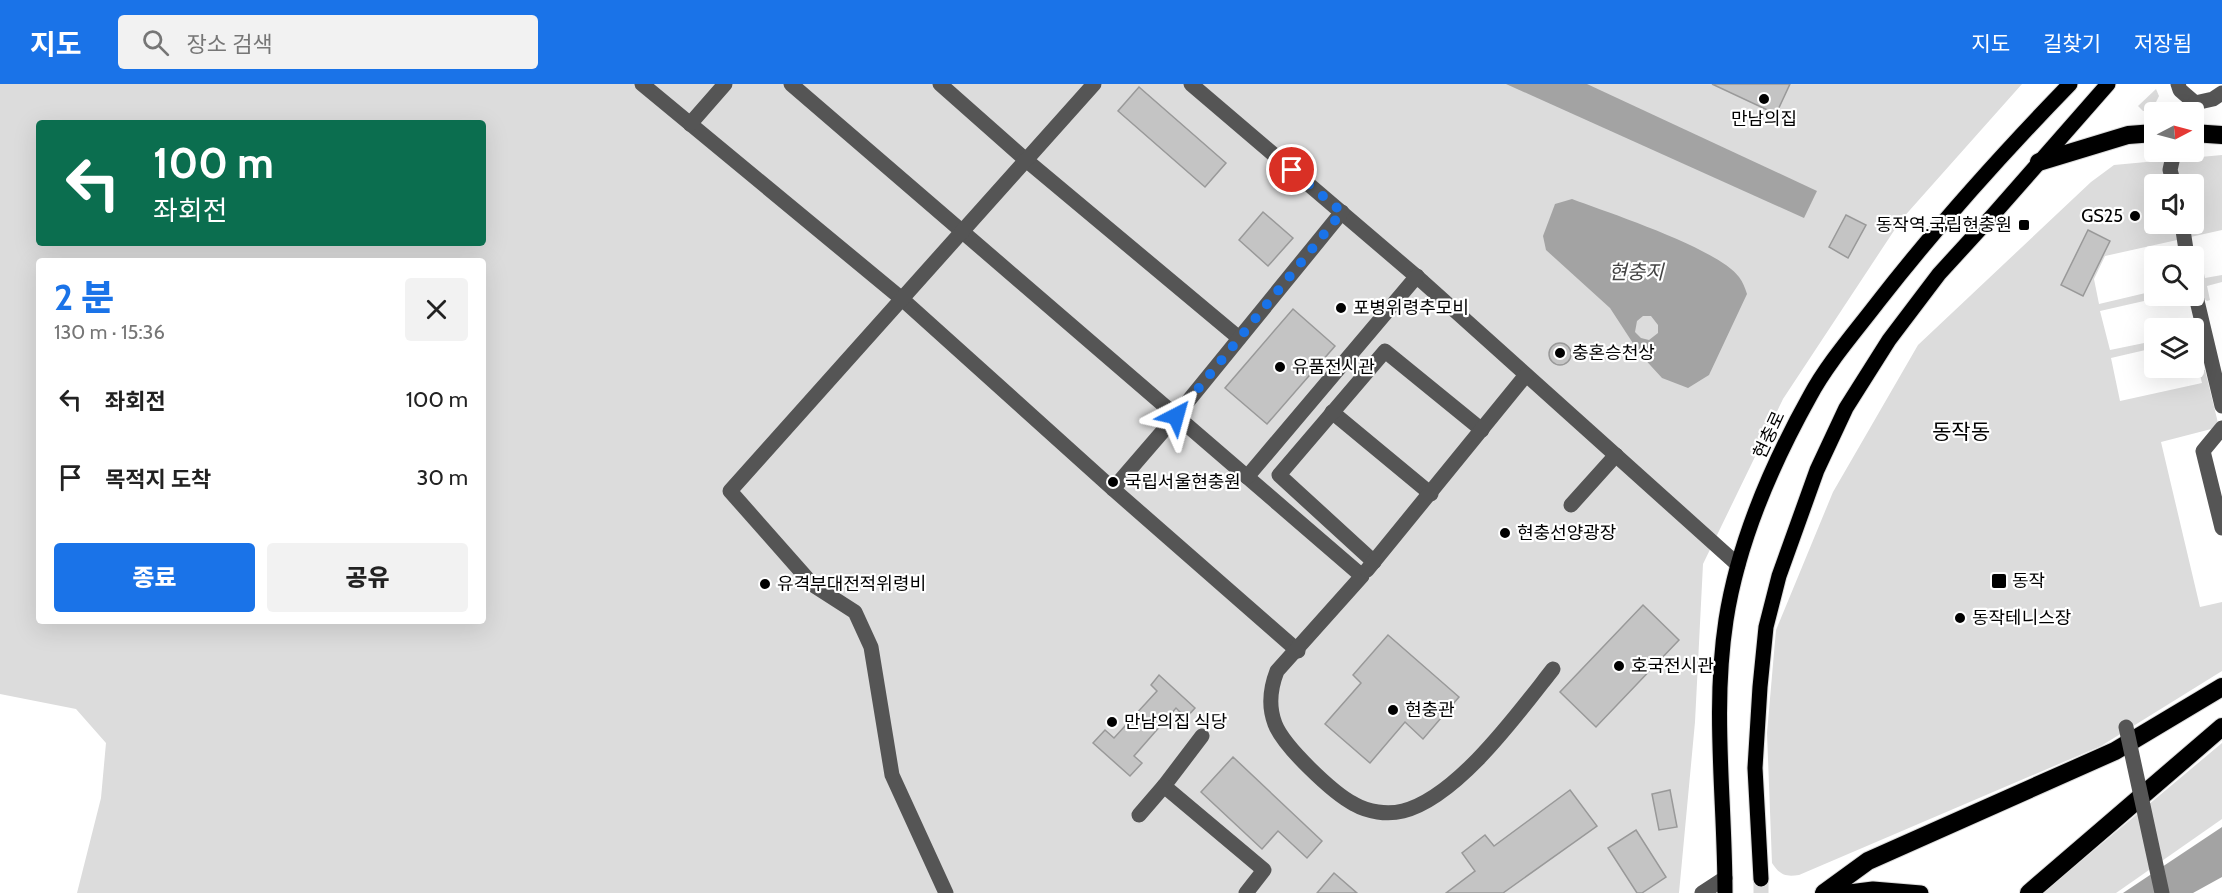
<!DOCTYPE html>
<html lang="ko">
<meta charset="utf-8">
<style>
:root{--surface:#fff;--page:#f2f2f2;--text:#222;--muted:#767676;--accent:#1a73e8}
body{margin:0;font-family:Cabin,"Noto Sans KR",sans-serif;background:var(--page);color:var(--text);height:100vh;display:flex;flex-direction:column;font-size:22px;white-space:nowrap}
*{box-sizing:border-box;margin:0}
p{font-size:20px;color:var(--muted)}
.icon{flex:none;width:33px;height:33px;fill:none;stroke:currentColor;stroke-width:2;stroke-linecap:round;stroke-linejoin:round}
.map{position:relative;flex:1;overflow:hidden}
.sheet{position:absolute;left:36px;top:174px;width:450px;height:366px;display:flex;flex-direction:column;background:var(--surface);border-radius:6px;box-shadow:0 6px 24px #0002}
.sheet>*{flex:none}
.guide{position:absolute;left:36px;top:36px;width:450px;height:126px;border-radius:6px;box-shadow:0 6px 24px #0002;background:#0b6e4f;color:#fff;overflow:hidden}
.needle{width:39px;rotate:84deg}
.fabs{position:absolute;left:2144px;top:18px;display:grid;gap:12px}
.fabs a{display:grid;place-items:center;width:60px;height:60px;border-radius:6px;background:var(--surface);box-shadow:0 6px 24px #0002;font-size:30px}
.pin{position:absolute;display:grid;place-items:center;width:51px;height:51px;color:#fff;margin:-26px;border:3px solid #fff;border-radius:50%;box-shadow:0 2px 6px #0007}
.me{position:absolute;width:66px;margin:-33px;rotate:39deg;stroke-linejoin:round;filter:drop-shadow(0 0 4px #0008)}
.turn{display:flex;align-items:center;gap:21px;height:126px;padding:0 18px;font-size:27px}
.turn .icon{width:78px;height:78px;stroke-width:2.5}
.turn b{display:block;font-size:42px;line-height:51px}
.round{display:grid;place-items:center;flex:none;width:63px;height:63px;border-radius:6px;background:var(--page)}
.overview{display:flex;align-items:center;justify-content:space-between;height:102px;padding:0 18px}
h1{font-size:36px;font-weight:800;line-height:45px;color:var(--accent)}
.primary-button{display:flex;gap:12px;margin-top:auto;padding:12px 18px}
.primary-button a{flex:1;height:69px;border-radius:6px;background:var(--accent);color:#fff;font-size:24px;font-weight:800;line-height:69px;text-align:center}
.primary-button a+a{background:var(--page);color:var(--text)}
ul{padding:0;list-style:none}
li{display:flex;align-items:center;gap:18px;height:78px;padding:0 18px}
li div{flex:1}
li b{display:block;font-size:22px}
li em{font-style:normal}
header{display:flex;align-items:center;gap:36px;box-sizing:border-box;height:84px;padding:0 30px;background:var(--accent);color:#fff}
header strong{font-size:28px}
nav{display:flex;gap:33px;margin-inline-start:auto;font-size:21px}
.search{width:420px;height:54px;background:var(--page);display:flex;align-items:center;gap:15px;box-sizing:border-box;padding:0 21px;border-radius:6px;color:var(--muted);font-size:22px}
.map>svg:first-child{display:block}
.green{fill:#dcdcdc;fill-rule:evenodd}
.water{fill:#a3a3a3;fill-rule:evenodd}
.building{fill:#c4c4c4;stroke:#999;stroke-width:1.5}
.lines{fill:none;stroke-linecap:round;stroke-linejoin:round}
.major-tunnel{stroke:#d9d9d9;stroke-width:15;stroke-dasharray:15 8;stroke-linecap:butt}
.major-casing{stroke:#dbdbdb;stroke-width:17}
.highway-casing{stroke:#dbdbdb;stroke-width:20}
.minor{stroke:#555;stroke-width:15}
.major{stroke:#000;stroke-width:15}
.highway{stroke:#000;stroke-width:18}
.minor-bridge{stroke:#555;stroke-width:15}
.route{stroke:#1a73e8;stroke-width:10;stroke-dasharray:0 18}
.poi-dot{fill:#000;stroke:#fff;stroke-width:2}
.labels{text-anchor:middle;stroke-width:4.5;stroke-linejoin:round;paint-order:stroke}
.poi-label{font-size:18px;fill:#000;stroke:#fff;text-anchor:start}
.street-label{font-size:18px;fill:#000;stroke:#fff}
.water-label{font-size:20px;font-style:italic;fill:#444;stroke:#fff}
.quarter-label{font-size:21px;fill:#000;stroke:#fff}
</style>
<header>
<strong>지도</strong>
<div class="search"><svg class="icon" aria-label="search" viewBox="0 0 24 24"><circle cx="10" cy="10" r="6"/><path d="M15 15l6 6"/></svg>장소 검색</div>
<nav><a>지도</a><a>길찾기</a><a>저장됨</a></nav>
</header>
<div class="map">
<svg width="2222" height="809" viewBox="0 0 2222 809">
<rect width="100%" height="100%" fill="#fff"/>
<g class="green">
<path d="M 0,0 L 2022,0 L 1901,136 L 1783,315 L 1703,480 L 1695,638 L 1679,809 L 77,809 L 101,714 L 106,659 L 76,625 L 0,610 ZM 39,39 L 483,39 L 483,159 L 39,159 ZM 39,177 L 483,177 L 483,537 L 39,537 Z"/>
<path d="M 2156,5 L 2159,12 L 2152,26 L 2143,27 L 2138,22 Z"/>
<path d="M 2222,71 L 2222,146 L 2105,172 L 2094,195 L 2099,220 L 2154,207 L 2154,212 L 2166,212 L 2100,227 L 2110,266 L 2154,257 L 2154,264 L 2111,274 L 2120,317 L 2202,299 L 2199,287 L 2205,286 L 2219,343 L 2161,358 L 2200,523 L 2222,518 L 2222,587 L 2101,662 L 1799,791 C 1785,793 1780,791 1772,779 L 1767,649 L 1776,546 L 1833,408 L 1918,261 L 2091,98 L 2114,81 ZM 2154,100 L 2193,100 L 2193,140 L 2154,140 Z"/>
<path d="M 2202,181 L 2205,194 L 2222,191 L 2222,198 L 2207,202 L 2210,216 L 2207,217 L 2203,214 L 2196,186 L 2197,183 Z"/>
<path d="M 2222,659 L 2222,735 L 2116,809 L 2043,809 Z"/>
</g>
<g class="water">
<path d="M 1506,0 L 1587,0 L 1817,107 L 1804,134 Z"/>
<path d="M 1572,115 C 1609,129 1717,164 1739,193 C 1743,198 1745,204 1747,210 L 1709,291 L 1688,304 L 1662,294 L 1640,270 L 1610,224 L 1546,166 L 1543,152 L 1555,120 ZM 1643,232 L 1651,232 L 1658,241 L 1658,249 L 1649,256 L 1641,254 L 1635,248 L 1637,237 Z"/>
<path d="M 2222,743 L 2222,793 L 2193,809 L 2123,809 Z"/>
</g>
<g class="building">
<path d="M 1712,0 L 1790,0 L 1776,30 Z"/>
<path d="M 1139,3 L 1226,79 L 1205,103 L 1118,27 Z"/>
<path d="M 1263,128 L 1293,154 L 1268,182 L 1239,156 Z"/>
<path d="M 1846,131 L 1866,141 L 1848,174 L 1829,163 Z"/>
<path d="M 2088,146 L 2110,157 L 2083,212 L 2061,201 Z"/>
<path d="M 1293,225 L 1335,262 L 1267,340 L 1225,304 Z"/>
<circle cx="1560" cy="270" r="11"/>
<path d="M 1643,521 L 1679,556 L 1596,643 L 1560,608 Z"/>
<path d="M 1388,551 L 1459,613 L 1423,655 L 1405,638 L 1370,679 L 1325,640 L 1361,599 L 1353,591 Z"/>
<path d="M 1159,591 L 1195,624 L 1186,634 L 1176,624 L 1134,672 L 1142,679 L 1130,692 L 1093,659 L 1105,646 L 1114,654 L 1157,607 L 1151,601 Z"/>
<path d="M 1233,673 L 1322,757 L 1307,774 L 1278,747 L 1262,765 L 1201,708 Z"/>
<path d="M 1570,706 L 1597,742 L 1503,809 L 1446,809 L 1475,787 L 1462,769 L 1485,751 L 1494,762 Z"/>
<path d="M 1670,706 L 1677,743 L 1659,746 L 1652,710 Z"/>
<path d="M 1636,746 L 1666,793 L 1642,809 L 1637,809 L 1608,764 Z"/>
<path d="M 1334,789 L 1357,809 L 1317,809 Z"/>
</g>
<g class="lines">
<path class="major-tunnel" d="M 1761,795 L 1761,809"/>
<g class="major-casing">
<g id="major">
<path d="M 1761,795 L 1755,684 L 1760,603 L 1766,543 L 1779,492 L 1817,386 L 1846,324 L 1889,256 L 1939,190 L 1993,131 L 2108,0"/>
<path d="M 1725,809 C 1725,718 1712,627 1726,536 C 1738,459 1772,380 1810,312 C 1827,280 1855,248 1878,218 C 1938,141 2002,70 2070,0"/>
<path d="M 1841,809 L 1873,805 L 1921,809"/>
</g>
</g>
<g class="highway-casing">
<g id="highway">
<path d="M 2193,49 L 2222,51"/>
<path d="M 2039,78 L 2128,51 L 2154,49"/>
<path d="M 1824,809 L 1868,777 L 2115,667 L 2222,603"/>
<path d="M 2029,809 L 2222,643"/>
</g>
</g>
<g class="minor">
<path d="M 642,0 L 902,215 L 1113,405 L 1298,567"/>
<path d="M 791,0 L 1362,492 L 1277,587 C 1270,605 1268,622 1275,640 C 1284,663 1333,709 1354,720 C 1368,728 1387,731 1403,727 C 1458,713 1519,628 1553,585"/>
<path d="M 940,0 L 1026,76 L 1239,254"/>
<path d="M 1191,0 L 1423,198 L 1738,481"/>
<path d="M 2178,0 L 2180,6 L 2195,19"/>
<path d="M 2189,28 L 2195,19 L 2213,15 L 2222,9"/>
<path d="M 690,40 L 725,0"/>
<path d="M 2174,100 L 2170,86 L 2174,68"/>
<path d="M 2182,140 L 2187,172"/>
<path d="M 2193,200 L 2222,322"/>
<path d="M 1332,328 L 1431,410"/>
<path d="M 2222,344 L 2203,367 L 2222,444"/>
<path d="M 1247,393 L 1417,192"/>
<path d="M 1113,405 L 1176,332 L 1342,128"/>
<path d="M 1571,421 L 1616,371"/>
<path d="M 1374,478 L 1279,391 L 1385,267 L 1482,346"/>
<path d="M 1367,486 L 1526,291"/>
<path d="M 1202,652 L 1164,702 L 1264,786 L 1246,809"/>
<path d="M 1139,731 L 1164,702"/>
<path d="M 946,809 L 892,691 L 871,563 L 855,528 L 813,501 L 730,407 L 1094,0"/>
<path d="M 1702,809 L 1725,794"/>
</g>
<use href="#major" class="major"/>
<use href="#highway" class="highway"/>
<path class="minor-bridge" d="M 2126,643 L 2162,809"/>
</g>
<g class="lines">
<path class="route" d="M 1176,332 L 1342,128 L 1292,86"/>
</g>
<g class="poi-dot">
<circle cx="1764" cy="15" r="6"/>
<circle cx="2135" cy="132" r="6"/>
<rect x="2018" y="135" width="12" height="12" rx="3"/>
<circle cx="1341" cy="224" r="6"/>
<circle cx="1560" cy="269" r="6"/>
<circle cx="1280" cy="283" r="6"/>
<circle cx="1113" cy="398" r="6"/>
<circle cx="1505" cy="449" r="6"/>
<rect x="1991" y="489" width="16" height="16" rx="3"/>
<circle cx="765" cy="500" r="6"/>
<circle cx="1960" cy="534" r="6"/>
<circle cx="1619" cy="582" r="6"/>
<circle cx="1393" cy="626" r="6"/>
<circle cx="1112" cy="638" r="6"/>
</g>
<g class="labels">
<g class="poi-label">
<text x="1764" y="41" text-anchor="middle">만남의집</text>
<text x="2123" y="138" text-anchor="end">GS25</text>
<text x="2012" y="147" text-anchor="end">동작역.국립현충원</text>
<text x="1353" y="230">포병위령추모비</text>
<text x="1572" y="275">충혼승천상</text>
<text x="1292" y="289">유품전시관</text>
<text x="1125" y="404">국립서울현충원</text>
<text x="1517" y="455">현충선양광장</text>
<text x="2012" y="503">동작</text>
<text x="777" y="506">유격부대전적위령비</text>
<text x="1972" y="540">동작테니스장</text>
<text x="1631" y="588">호국전시관</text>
<text x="1405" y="632">현충관</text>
<text x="1124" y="644">만남의집 식당</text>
</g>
<g class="street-label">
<text transform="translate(1769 351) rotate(-65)" y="6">현충로</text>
</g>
<g class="water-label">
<text x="1636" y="195">현충지</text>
</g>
<g class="quarter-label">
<text x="1961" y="355">동작동</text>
</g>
</g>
</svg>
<div class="fabs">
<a><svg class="needle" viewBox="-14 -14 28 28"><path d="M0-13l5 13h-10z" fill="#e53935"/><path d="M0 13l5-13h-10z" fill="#767676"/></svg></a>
<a><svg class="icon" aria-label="sound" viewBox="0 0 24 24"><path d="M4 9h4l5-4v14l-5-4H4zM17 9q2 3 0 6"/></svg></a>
<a><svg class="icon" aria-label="search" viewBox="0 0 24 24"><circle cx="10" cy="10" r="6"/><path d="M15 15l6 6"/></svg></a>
<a><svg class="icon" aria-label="layers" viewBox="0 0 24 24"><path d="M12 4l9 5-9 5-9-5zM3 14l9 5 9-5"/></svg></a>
</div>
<div class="pin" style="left:1292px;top:86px;background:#d93025"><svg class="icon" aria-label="arrive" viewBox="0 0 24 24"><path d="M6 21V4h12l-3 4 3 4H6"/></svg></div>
<svg class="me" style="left:1176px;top:332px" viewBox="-20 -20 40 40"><path d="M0-17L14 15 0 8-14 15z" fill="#1a73e8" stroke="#fff" stroke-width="4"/></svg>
<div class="guide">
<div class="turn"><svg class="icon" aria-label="left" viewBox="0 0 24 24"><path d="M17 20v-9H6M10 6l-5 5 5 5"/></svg><div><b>100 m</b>좌회전</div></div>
</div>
<section class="sheet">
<div class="overview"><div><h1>2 분</h1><p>130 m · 15:36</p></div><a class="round"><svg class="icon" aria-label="close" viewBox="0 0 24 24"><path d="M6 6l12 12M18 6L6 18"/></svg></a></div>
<ul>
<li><svg class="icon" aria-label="left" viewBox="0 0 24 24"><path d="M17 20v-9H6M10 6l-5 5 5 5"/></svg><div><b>좌회전</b></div><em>100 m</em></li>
<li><svg class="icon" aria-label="arrive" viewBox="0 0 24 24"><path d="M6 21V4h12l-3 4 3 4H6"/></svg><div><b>목적지 도착</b></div><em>30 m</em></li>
</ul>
<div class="primary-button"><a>종료</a><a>공유</a></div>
</section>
</div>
